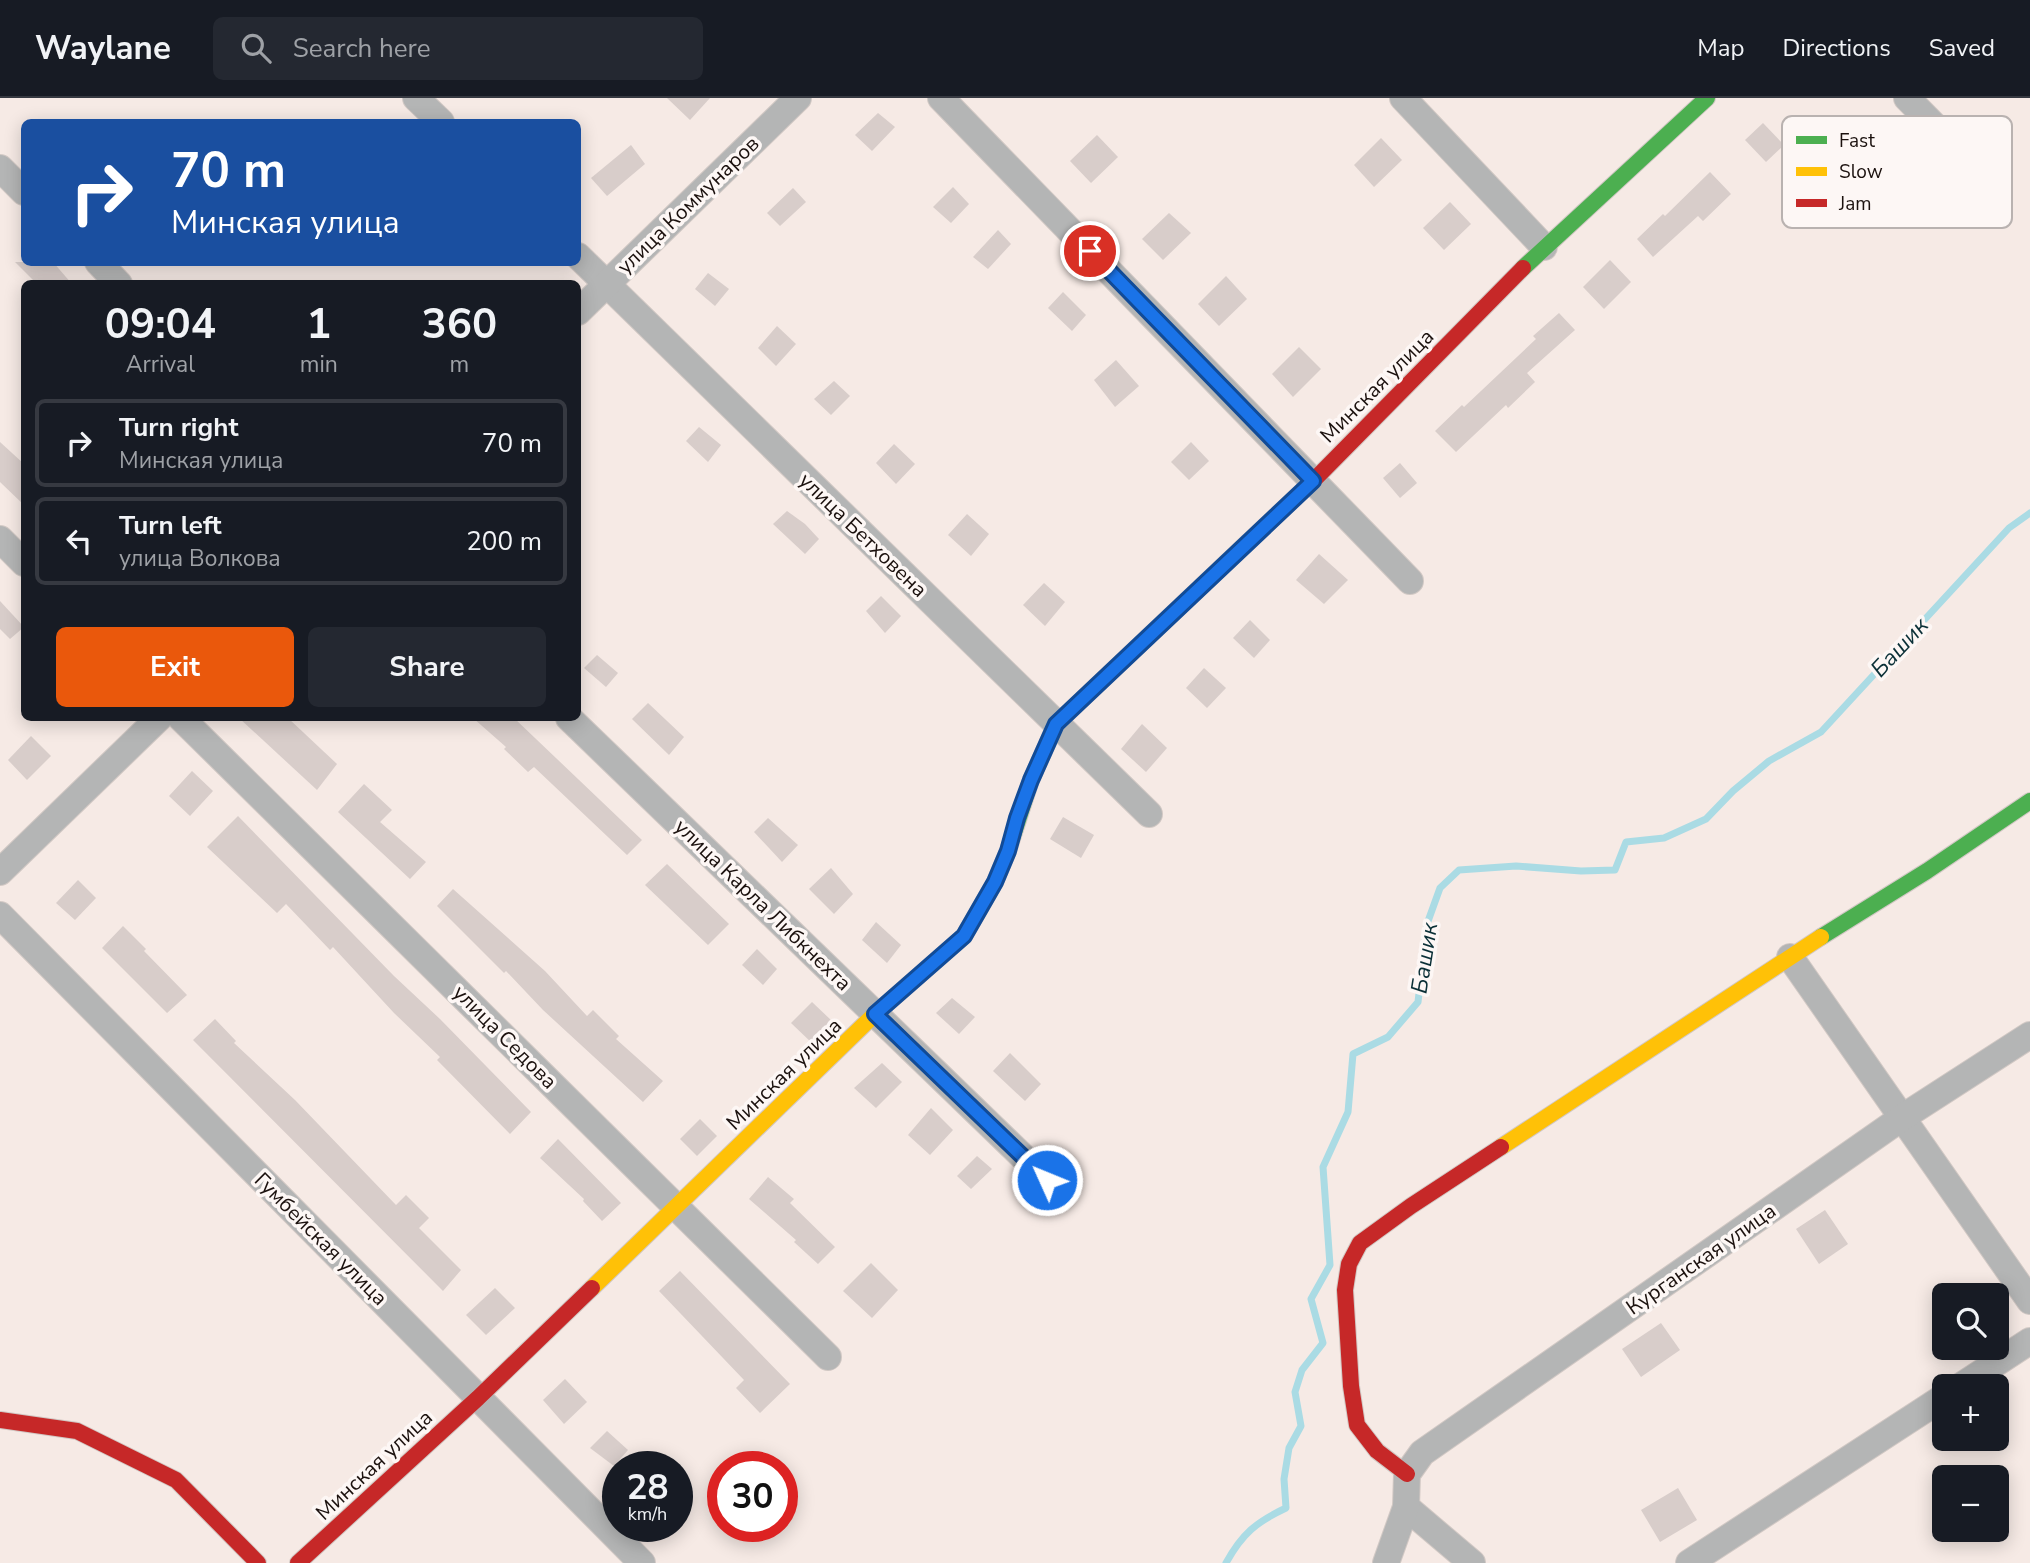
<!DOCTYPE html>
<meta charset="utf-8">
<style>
:root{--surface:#171b24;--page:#242831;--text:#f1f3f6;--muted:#9ea1a6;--line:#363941;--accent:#ea580c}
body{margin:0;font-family:"Nunito Sans",sans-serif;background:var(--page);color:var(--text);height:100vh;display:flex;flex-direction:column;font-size:26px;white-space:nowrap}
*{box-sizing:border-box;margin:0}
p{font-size:23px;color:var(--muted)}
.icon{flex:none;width:38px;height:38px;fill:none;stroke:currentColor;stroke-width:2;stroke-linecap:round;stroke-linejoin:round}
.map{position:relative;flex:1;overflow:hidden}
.panel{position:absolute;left:21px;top:182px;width:560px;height:441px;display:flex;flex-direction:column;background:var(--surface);border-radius:10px;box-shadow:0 4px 18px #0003}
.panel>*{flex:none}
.guide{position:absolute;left:21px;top:21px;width:560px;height:147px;border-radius:10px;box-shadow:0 4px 18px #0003;background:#1a4fa0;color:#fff;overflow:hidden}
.fabs{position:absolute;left:1932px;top:1185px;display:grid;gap:14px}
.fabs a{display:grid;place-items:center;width:77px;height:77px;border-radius:10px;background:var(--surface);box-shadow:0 4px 18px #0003;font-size:35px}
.speed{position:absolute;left:602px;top:1353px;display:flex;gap:14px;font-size:35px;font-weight:700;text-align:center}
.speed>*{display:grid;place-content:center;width:91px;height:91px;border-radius:50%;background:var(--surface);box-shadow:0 4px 18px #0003;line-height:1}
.speed small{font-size:18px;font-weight:400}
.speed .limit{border:10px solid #d22;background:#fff;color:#111}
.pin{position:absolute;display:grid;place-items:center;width:60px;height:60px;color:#fff;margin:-30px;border:4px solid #fff;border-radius:50%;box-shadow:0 2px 7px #0007}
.me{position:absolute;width:77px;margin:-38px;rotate:314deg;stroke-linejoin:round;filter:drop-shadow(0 0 5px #0008)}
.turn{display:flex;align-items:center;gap:24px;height:147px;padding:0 35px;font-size:32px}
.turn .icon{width:91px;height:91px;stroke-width:2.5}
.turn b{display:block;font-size:49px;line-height:60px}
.eta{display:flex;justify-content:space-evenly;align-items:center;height:119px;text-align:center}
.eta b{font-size:42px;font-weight:700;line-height:49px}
.action{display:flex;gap:14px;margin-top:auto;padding:14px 35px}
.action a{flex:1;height:80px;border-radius:10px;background:var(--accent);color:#fff;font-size:28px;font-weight:700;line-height:80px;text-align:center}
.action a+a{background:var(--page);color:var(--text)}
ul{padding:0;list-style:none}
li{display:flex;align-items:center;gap:21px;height:88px;margin:0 14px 10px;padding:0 21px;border:4px solid var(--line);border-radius:10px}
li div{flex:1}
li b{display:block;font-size:26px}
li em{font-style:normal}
header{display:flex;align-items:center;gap:42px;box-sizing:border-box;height:98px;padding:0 35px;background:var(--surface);border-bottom:2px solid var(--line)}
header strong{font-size:33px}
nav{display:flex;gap:38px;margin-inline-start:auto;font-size:24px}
.search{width:490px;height:63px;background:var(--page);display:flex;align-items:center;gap:18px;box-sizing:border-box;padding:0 24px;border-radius:10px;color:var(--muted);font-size:26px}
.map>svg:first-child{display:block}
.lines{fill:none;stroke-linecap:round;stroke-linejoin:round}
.stream{stroke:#aadbe4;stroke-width:7}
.building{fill:#d8cdca}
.street-casing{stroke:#d1c8c4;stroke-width:28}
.fast-casing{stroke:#d1c8c4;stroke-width:18}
.slow-casing{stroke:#d1c8c4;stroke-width:18}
.jam-casing{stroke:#d1c8c4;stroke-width:18}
.street{stroke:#b4b5b5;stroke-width:26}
.fast{stroke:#4caf50;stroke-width:16}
.slow{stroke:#ffc107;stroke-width:16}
.jam{stroke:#c62828;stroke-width:16}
.route-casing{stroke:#114b97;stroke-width:18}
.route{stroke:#1a73e8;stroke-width:12}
.labels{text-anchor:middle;stroke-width:7;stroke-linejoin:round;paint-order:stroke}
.street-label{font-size:21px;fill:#1b110e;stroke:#fdf7f5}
.water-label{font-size:23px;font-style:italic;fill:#0b3037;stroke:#fdf7f5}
.key{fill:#fdf7f5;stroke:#b9b2b0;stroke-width:2}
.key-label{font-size:19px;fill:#1b110e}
</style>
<header>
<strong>Waylane</strong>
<div class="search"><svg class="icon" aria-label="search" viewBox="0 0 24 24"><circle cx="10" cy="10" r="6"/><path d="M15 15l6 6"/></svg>Search here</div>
<nav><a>Map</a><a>Directions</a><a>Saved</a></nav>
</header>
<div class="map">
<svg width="2030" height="1465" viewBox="0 0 2030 1465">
<rect width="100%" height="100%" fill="#f6eae5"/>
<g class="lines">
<path class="stream" d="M 1226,1465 C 1242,1436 1256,1424 1286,1410 L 1284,1381 L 1289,1350 L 1301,1328 L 1295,1294 L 1302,1272 L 1323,1245 L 1311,1201 L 1330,1167 L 1323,1069 L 1348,1014 L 1353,956 L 1388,939 L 1418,904 L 1427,826 L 1440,790 L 1459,772 L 1516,768 L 1581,773 L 1615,772 L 1626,744 L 1664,740 L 1706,721 L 1733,693 L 1769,663 L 1821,634 L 2009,430 L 2030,415"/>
</g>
<g class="building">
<path d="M 667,0 L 710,0 L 690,22 Z"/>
<path d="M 878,15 L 895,29 L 872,53 L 855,37 Z"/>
<path d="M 1763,25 L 1784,47 L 1766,64 L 1745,42 Z"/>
<path d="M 1097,37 L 1118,59 L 1091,85 L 1070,63 Z"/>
<path d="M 1381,40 L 1402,62 L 1374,89 L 1354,67 Z"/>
<path d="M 631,47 L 645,66 L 607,98 L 591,80 Z"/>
<path d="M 1710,74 L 1731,96 L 1703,123 L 1698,118 L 1653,159 L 1637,141 L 1663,116 L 1665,118 Z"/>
<path d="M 953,89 L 969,106 L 951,125 L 933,109 Z"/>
<path d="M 793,90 L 806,104 L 780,128 L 767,115 Z"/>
<path d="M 1450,104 L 1471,126 L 1444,152 L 1423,130 Z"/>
<path d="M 1169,115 L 1191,135 L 1163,162 L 1142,141 Z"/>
<path d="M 998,132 L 1011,146 L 988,171 L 973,159 Z"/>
<path d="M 1610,162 L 1631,184 L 1604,211 L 1583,189 Z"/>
<path d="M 15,164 L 53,164 L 72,186 L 37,186 Z"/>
<path d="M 708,175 L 729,191 L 715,208 L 695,191 Z"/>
<path d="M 1226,178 L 1247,201 L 1219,228 L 1198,206 Z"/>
<path d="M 1063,194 L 1086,217 L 1072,233 L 1048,210 Z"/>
<path d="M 1559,215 L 1575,232 L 1527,275 L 1535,284 L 1508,310 L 1506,307 L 1456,354 L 1435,333 L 1462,307 L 1464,309 L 1536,241 L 1533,238 Z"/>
<path d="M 777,228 L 796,246 L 776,268 L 758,250 Z"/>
<path d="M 1299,249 L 1321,271 L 1293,299 L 1272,276 Z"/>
<path d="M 1116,262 L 1139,288 L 1115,309 L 1094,282 Z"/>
<path d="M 834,283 L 850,298 L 831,317 L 814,301 Z"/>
<path d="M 699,329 L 721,347 L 708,364 L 686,343 Z"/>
<path d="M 0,344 L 24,366 L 24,407 L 0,384 Z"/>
<path d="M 1191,344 L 1209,363 L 1189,382 L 1171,364 Z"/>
<path d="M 894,346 L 915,366 L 896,386 L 876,365 Z"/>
<path d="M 1400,365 L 1417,385 L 1400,400 L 1383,380 Z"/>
<path d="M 787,413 L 805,426 L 819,441 L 805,456 L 773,426 Z"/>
<path d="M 967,416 L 989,436 L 971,458 L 948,437 Z"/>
<path d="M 1319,456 L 1348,482 L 1324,506 L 1296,482 Z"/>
<path d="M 1044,485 L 1065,504 L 1045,528 L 1023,507 Z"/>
<path d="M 881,498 L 901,518 L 885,535 L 866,513 Z"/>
<path d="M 0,503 L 24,529 L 10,541 L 0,531 Z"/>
<path d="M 1250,522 L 1270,542 L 1254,560 L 1233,540 Z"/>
<path d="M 597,557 L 618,575 L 606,589 L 584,570 Z"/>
<path d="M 1204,570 L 1226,590 L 1207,610 L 1186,590 Z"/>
<path d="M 648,605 L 684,639 L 669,657 L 632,621 Z"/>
<path d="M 239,620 L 288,620 L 337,666 L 317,692 Z"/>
<path d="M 473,620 L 514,620 L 642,742 L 627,757 L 534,669 L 528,674 L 504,651 L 506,649 Z"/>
<path d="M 1142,626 L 1167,650 L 1146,674 L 1121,651 Z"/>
<path d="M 31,638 L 51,658 L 27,682 L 8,662 Z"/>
<path d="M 192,673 L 213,693 L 190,718 L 169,698 Z"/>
<path d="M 364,686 L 392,712 L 380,724 L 426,764 L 410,781 L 338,714 Z"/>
<path d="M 238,718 L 394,878 L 440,921 L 531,1014 L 510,1036 L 437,962 L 440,959 L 394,915 L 333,849 L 330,852 L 286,806 L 277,815 L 207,749 Z"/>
<path d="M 1063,719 L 1094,737 L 1081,760 L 1050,741 Z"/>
<path d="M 768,720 L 798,747 L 782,764 L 754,734 Z"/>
<path d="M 667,766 L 729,826 L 708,847 L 645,787 Z"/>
<path d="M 831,770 L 853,796 L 834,816 L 809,791 Z"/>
<path d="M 78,782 L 96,800 L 75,822 L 56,805 Z"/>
<path d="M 453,791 L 545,873 L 587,918 L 593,912 L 619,938 L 616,941 L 663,983 L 643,1004 L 543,912 L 506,873 L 504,875 L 437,808 Z"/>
<path d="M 876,824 L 901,847 L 887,865 L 862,842 Z"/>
<path d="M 123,828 L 146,851 L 144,853 L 187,897 L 167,915 L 102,850 Z"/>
<path d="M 757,851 L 777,871 L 763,887 L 742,867 Z"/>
<path d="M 952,900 L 975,919 L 959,936 L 936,915 Z"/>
<path d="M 812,904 L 833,924 L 813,946 L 791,925 Z"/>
<path d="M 215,921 L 236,943 L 234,945 L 295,1002 L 396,1107 L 406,1097 L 429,1120 L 419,1130 L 461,1172 L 443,1193 L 193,942 Z"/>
<path d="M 1010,955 L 1041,986 L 1025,1003 L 993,973 Z"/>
<path d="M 882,965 L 902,984 L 876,1010 L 854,990 Z"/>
<path d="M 931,1010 L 953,1032 L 930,1057 L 908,1037 Z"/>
<path d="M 700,1021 L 717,1038 L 697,1058 L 680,1041 Z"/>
<path d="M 558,1041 L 621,1105 L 602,1123 L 583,1103 L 584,1101 L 540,1060 Z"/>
<path d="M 977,1058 L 992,1071 L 971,1091 L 957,1078 Z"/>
<path d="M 768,1079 L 794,1101 L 790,1105 L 835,1149 L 818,1166 L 794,1144 L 796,1142 L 749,1101 Z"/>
<path d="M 1825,1112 L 1848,1146 L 1819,1166 L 1796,1131 Z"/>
<path d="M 871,1165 L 898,1192 L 872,1220 L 843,1193 Z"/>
<path d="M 680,1173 L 790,1286 L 760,1315 L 736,1290 L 744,1282 L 659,1193 Z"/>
<path d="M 495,1190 L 515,1210 L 486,1237 L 466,1217 Z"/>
<path d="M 1661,1225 L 1680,1252 L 1641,1279 L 1622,1251 Z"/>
<path d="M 565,1281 L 587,1304 L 564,1326 L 543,1302 Z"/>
<path d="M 607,1333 L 628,1352 L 614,1368 L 590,1350 Z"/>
<path d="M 1678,1390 L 1697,1422 L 1660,1444 L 1641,1412 Z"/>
</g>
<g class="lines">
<g class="street-casing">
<g id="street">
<path d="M 416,0 L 441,24"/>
<path d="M 941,0 L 1410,483"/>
<path d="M 1403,0 L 1544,149"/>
<path d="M 1907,0 L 1980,74"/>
<path d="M 0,70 L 24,94"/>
<path d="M 578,158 L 1149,716"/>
<path d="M 98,164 L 119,186"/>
<path d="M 578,214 L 798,0"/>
<path d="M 0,441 L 24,465"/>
<path d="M 181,620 L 828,1259"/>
<path d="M 569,620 L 1047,1082"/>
<path d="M 0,774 L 159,620"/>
<path d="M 0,817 L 642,1465"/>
<path d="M 1790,859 L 2030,1203"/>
<path d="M 1961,1288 L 2030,1243"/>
<path d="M 1406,1409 L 1472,1465"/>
<path d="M 1386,1465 L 1406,1409 L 1407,1376 L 1422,1355 L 1903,1019 L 2030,937"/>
<path d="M 1689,1465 L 1944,1299"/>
</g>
</g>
<g class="fast-casing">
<g id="fast">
<path d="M 1523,170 L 1707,0"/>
<path d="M 1821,839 L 1927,773 L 2030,703"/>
<path d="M 908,887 L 964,838 L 995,784 L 1008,753 L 1031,682 L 1056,626 L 1248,444"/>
</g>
</g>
<g class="slow-casing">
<g id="slow">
<path d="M 1501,1049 L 1821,839"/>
<path d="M 592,1190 L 875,916 L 908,887"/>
</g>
</g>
<g class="jam-casing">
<g id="jam">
<path d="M 1248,444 L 1313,383 L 1523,170"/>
<path d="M 0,1322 L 77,1333 L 176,1382 L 258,1465"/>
<path d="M 1407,1376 L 1377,1353 L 1357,1327 L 1351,1288 L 1345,1192 L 1349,1166 L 1360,1145 L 1411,1108 L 1501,1049"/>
<path d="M 298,1465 L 478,1300 L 592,1190"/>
</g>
</g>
<use href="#street" class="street"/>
<use href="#fast" class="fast"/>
<use href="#slow" class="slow"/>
<use href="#jam" class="jam"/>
</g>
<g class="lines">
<g class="route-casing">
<path id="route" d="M 1047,1082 L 875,916 L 964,838 L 995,784 L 1008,753 L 1017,720 L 1031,682 L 1056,626 L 1313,383 L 1090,153"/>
</g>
<use href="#route" class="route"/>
</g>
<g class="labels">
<g class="street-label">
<text transform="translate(688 107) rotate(-44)" y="7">улица Коммунаров</text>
<text transform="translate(1377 288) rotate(-45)" y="7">Минская улица</text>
<text transform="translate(863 437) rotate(44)" y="7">улица Бетховена</text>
<text transform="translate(763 807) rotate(44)" y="7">улица Карла Либкнехта</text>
<text transform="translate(505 939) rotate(45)" y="7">улица Седова</text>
<text transform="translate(784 976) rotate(-44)" y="7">Минская улица</text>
<text transform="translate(321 1141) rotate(45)" y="7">Гумбейская улица</text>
<text transform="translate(1701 1161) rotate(-35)" y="7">Курганская улица</text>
<text transform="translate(374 1367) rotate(-43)" y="7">Минская улица</text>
</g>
<g class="water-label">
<text transform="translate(1899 549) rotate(-47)" y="8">Башик</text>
<text transform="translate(1424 860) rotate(-81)" y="8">Башик</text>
</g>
</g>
<rect x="1782" y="18" width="230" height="112" rx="10" class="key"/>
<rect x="1796" y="38" width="31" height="8" fill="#4caf50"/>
<rect x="1796" y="69" width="31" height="9" fill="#ffc107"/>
<rect x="1796" y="101" width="31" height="8" fill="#c62828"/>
<g class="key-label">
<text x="1839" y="49">Fast</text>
<text x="1839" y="80">Slow</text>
<text x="1839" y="112">Jam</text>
</g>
</svg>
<div class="fabs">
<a><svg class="icon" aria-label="search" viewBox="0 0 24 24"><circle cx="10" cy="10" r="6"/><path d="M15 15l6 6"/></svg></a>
<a>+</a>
<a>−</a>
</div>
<div class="speed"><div>28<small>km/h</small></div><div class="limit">30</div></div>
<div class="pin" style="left:1090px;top:153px;background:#d93025"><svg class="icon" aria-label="arrive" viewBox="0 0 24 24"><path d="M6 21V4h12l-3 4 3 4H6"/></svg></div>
<svg class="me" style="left:1047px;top:1082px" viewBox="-20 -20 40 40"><circle r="17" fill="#1a73e8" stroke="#fff" stroke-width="3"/><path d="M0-11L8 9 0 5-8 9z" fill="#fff"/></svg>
<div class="guide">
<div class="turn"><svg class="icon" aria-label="right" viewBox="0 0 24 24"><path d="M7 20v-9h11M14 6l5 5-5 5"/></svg><div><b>70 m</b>Минская улица</div></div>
</div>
<section class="panel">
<div class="eta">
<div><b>09:04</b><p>Arrival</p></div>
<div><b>1</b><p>min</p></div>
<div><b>360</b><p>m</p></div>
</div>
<ul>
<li><svg class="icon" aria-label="right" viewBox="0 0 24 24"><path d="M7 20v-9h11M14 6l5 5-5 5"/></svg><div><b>Turn right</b><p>Минская улица</p></div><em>70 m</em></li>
<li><svg class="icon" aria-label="left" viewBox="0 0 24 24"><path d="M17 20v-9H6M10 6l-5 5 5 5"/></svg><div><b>Turn left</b><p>улица Волкова</p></div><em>200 m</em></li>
</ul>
<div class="action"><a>Exit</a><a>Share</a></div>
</section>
</div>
